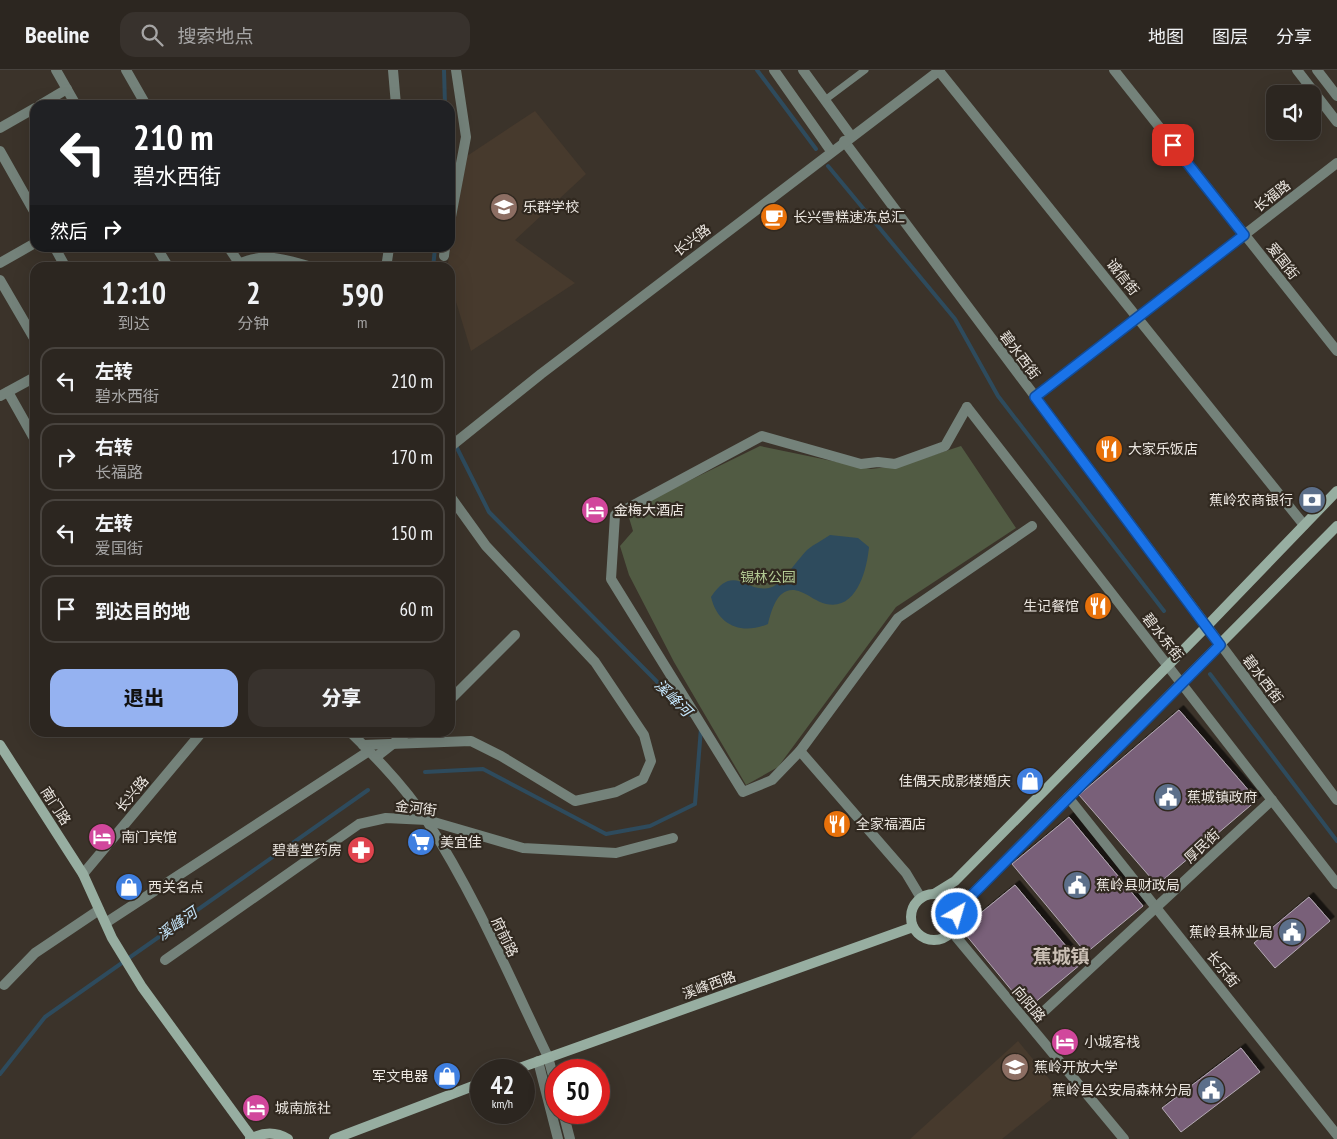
<!DOCTYPE html>
<html lang="zh">
<meta charset="utf-8">
<style>
:root{--surface:#2c2620;--page:#38322d;--text:#f1f3f6;--muted:#a6a5a5;--line:#48433e;--accent:#95b2f1}
body{margin:0;font-family:"PT Sans Narrow","Noto Sans SC",sans-serif;background:var(--page);color:var(--text);height:100vh;display:flex;flex-direction:column;font-size:19px;white-space:nowrap}
*{box-sizing:border-box;margin:0}
p{font-size:16px;color:var(--muted)}
.icon{flex:none;width:28px;height:28px;fill:none;stroke:currentColor;stroke-width:2;stroke-linecap:round;stroke-linejoin:round}
.map{position:relative;flex:1;overflow:hidden}
.details{position:absolute;left:30px;top:192px;width:425px;height:475px;display:flex;flex-direction:column;background:var(--surface);border-radius:15px;box-shadow:0 5px 20px #0002,0 0 0 1px var(--line)}
.details>*{flex:none}
.hud{position:absolute;left:30px;top:30px;width:425px;height:152px;border-radius:15px;box-shadow:0 5px 20px #0002,0 0 0 1px var(--line);background:#202124;color:#fff;overflow:hidden}
.tools{position:absolute;left:1266px;top:15px;display:grid;gap:10px}
.tools a{display:grid;place-items:center;width:55px;height:55px;border-radius:10px;background:var(--surface);box-shadow:0 5px 20px #0002,0 0 0 1px var(--line);font-size:25px}
.speed{position:absolute;left:470px;top:989px;display:flex;gap:10px;font-size:25px;font-weight:700;text-align:center}
.speed>*{display:grid;place-content:center;width:65px;height:65px;border-radius:50%;background:var(--surface);box-shadow:0 5px 20px #0002,0 0 0 1px var(--line);line-height:1}
.speed small{font-size:12px;font-weight:400}
.speed .limit{border:8px solid #d22;background:#fff;color:#111}
.pin{position:absolute;display:grid;place-items:center;width:42px;height:42px;color:#fff;margin:-21px;border-radius:10px;box-shadow:0 2px 8px #0006}
.me{position:absolute;width:55px;margin:-28px;rotate:38deg;stroke-linejoin:round;filter:drop-shadow(0 0 4px #0008)}
.turn{display:flex;align-items:center;gap:18px;height:105px;padding:0 20px;font-size:22px}
.turn .icon{width:65px;height:65px;stroke-width:2.5}
.turn b{display:block;font-size:35px;line-height:42px}
.then{display:flex;align-items:center;height:48px;padding:0 20px;background:#0003;gap:10px;font-size:19px}
.eta{display:flex;justify-content:space-evenly;align-items:center;height:85px;text-align:center}
.eta b{font-size:30px;font-weight:800;line-height:35px}
.button{display:flex;gap:10px;margin-top:auto;padding:10px 20px}
.button a{flex:1;height:58px;border-radius:15px;background:var(--accent);color:#111;font-size:20px;font-weight:800;line-height:58px;text-align:center}
.button a+a{background:var(--page);color:var(--text)}
ul{padding:0;list-style:none}
li{display:flex;align-items:center;gap:15px;height:68px;margin:0 10px 8px;padding:0 10px;border:2px solid var(--line);border-radius:15px}
li div{flex:1}
li b{display:block;font-size:19px}
li em{font-style:normal}
header{display:flex;align-items:center;gap:30px;box-sizing:border-box;height:70px;padding:0 25px;background:var(--surface);border-bottom:1px solid var(--line)}
header strong{font-size:24px}
nav{display:flex;gap:28px;margin-inline-start:auto;font-size:18px}
.search{width:350px;height:45px;background:var(--page);display:flex;align-items:center;gap:12px;box-sizing:border-box;padding:0 18px;border-radius:15px;color:var(--muted);font-size:19px}
.map>svg:first-child{display:block}
.built{fill:#473a2d}
.green{fill:#515b43}
.water{fill:#2e4b5d}
.lines{fill:none;stroke-linecap:round;stroke-linejoin:round}
.stream{stroke:#2e4b5d;stroke-width:4}
.building{fill:#796179;stroke:#b4a9b4;filter:url(#shadow)}
.service{stroke:#74827a;stroke-width:7}
.minor{stroke:#74827a;stroke-width:10}
.tertiary{stroke:#74827a;stroke-width:10}
.secondary{stroke:#97aea1;stroke-width:10}
.route-casing{stroke:#114b97;stroke-width:12}
.route{stroke:#1a73e8;stroke-width:9}
.labels{text-anchor:middle;stroke-width:4.5;stroke-linejoin:round;paint-order:stroke}
.street-label{font-size:14px;fill:#ebe6e0;stroke:#312920}
.poi-label{font-size:14px;fill:#ebe6e0;stroke:#312920;text-anchor:start}
.park-label{font-size:14px;fill:#b3ca94;stroke:#312920}
.water-label{font-size:15px;font-style:italic;fill:#c4e5fb;stroke:#312920}
.district-label{font-size:19px;font-weight:bold;fill:#cbc0b5;stroke:#312920}
</style>
<header>
<strong>Beeline</strong>
<div class="search"><svg class="icon" aria-label="search" viewBox="0 0 24 24"><circle cx="10" cy="10" r="6"/><path d="M15 15l6 6"/></svg>搜索地点</div>
<nav><a>地图</a><a>图层</a><a>分享</a></nav>
</header>
<div class="map">
<svg width="1337" height="1069" viewBox="0 0 1337 1069">
<defs>
<filter id="shadow"><feDropShadow dx="4.5" dy="-4.5" stdDeviation="0" flood-color="#0009"/></filter>
</defs>
<rect width="100%" height="100%" fill="#3b332a"/>
<g class="built">
<path d="M 535,41 L 586,104 L 515,170 L 575,213 L 471,281 L 450,212 L 450,198 L 447,198 L 467,86 Z"/>
<path d="M 1018,971 L 1060,1022 L 1002,1069 L 910,1069 Z"/>
</g>
<path class="green" d="M 760,376 L 871,399 L 903,395 L 961,376 L 1016,458 L 896,537 L 778,697 L 746,715 L 674,592 L 629,505 L 620,476 L 633,461 L 627,441 Z"/>
<path class="water" d="M 830,465 L 858,468 L 869,477 C 867,499 857,541 826,534 C 817,532 809,525 801,522 C 779,513 772,538 768,554 C 742,565 718,556 711,527 C 735,491 746,526 772,517 C 781,514 799,488 807,480 C 814,474 823,470 830,465 Z"/>
<g class="lines">
<g class="stream">
<path d="M 444,0 L 445,35"/>
<path d="M 757,0 L 816,79"/>
<path d="M 828,96 L 955,249 L 998,326 L 1164,541"/>
<path d="M 433,198 L 435,178"/>
<path d="M 450,364 L 489,442 L 690,645"/>
<path d="M 1210,604 L 1337,771"/>
<path d="M 425,702 L 483,699 L 606,764 L 650,756 L 695,734 L 701,658"/>
<path d="M 0,1004 L 45,947 L 368,720"/>
</g>
</g>
<g class="building">
<path d="M 1179,640 L 1257,730 L 1157,815 L 1079,725 Z"/>
<path d="M 1069,747 L 1143,836 L 1086,883 L 1012,794 Z"/>
<path d="M 1015,815 L 1081,894 L 1027,939 L 961,859 Z"/>
<path d="M 1309,827 L 1330,851 L 1275,898 L 1254,873 Z"/>
<path d="M 1241,978 L 1260,1002 L 1181,1062 L 1162,1038 Z"/>
</g>
<g class="lines">
<path class="service" d="M 825,30 L 865,0"/>
<g class="minor">
<path d="M 56,0 L 76,35"/>
<path d="M 126,0 L 146,35"/>
<path d="M 774,0 L 831,81"/>
<path d="M 803,0 L 851,66"/>
<path d="M 1114,0 L 1337,281"/>
<path d="M 939,1 L 1304,455"/>
<path d="M 40,35 L 67,19"/>
<path d="M 0,58 L 35,38"/>
<path d="M 0,81 L 35,143"/>
<path d="M 450,152 L 466,67 L 456,0"/>
<path d="M 55,178 L 66,198"/>
<path d="M 157,178 L 169,198"/>
<path d="M 229,178 L 239,193"/>
<path d="M 444,186 L 445,178"/>
<path d="M 0,193 L 35,173"/>
<path d="M 231,198 C 262,180 284,189 315,198"/>
<path d="M 0,210 L 35,270"/>
<path d="M 8,322 L 35,370"/>
<path d="M 0,326 L 35,307"/>
<path d="M 1035,327 L 1337,93"/>
<path d="M 967,337 L 945,376 L 895,394 L 878,392 L 861,394 L 762,366 L 615,445 L 611,509 L 743,722 L 772,710 L 800,681 L 898,548 L 1032,456"/>
<path d="M 450,630 L 515,565"/>
<path d="M 350,662 C 378,689 406,718 427,751 C 475,825 510,908 548,987"/>
<path d="M 363,675 L 471,671 L 501,686 L 575,731 L 616,722 L 643,709 L 651,691 L 644,665 L 595,592 L 486,476 L 450,426"/>
<path d="M 800,681 L 906,803 L 921,828"/>
<path d="M 376,687 L 408,662"/>
<path d="M 1068,727 L 1337,1065"/>
<path d="M 107,852 L 369,681"/>
<path d="M 952,862 L 1124,1069"/>
<path d="M 165,890 L 359,754 L 386,748 L 427,750 L 523,778 L 616,783 L 673,768"/>
<path d="M 4,915 L 35,883 L 99,840"/>
<path d="M 1041,944 L 1272,730"/>
</g>
<g class="tertiary">
<path d="M 393,0 L 396,35"/>
<path d="M 1297,0 L 1337,52"/>
<path d="M 1317,0 L 1337,26"/>
<path d="M 844,71 L 1337,730"/>
<path d="M 386,198 L 389,178"/>
<path d="M 967,337 L 1337,814"/>
<path d="M 450,377 L 541,304 L 940,0"/>
<path d="M 83,804 L 202,662"/>
<path d="M 548,987 L 556,1017"/>
<path d="M 538,991 L 558,1069"/>
<path d="M 563,1042 L 570,1069"/>
</g>
<g class="secondary">
<path d="M 0,675 L 83,804 L 112,868 L 142,917 L 252,1068"/>
<circle cx="934" cy="847" r="23"/>
<path d="M 934,824 L 955,811 L 1206,557 L 1337,421"/>
<path d="M 957,844 L 971,825 L 1337,456"/>
<path d="M 514,1000 L 913,857"/>
<path d="M 250,1069 C 263,1062 275,1061 288,1069"/>
<path d="M 334,1069 L 481,1013"/>
</g>
</g>
<g class="lines">
<g class="route-casing">
<path id="route" d="M 957,844 L 972,825 L 1220,575 L 1035,327 L 1244,165 L 1173,75"/>
</g>
<use href="#route" class="route"/>
</g>
<defs>
<g id="school-disc" transform="scale(1.4375)"><circle r="9.5" fill="#8d6e63" stroke="#312920"/><path d="M0-5L7-2L0 1L-7-2ZM-4 1L0 2.5L4 1V4Q0 6-4 4Z" fill="#fff"/></g>
<g id="cafe-disc" transform="scale(1.4375)"><circle r="9.5" fill="#e8710a" stroke="#312920"/><path d="M-5.5-4.5H6V0H3Q3 3.5 0 3.5H-2.5Q-5.5 3.5-5.5 0ZM3-3.2v2h1.7v-2ZM-6 4.5H4V6H-6Z" fill="#fff"/></g>
<g id="restaurant-disc" transform="scale(1.4375)"><circle r="9.5" fill="#e8710a" stroke="#312920"/><path d="M-5-6h1v4h1v-4h1v4h1v-4h1v5L-1.5 .5V6h-2V.5L-5-1ZM5-6V6H3V1.5H1.5Q1.5-4 5-6Z" fill="#fff"/></g>
<g id="bank-disc" transform="scale(1.4375)"><circle r="9.5" fill="#5c6f8a" stroke="#312920"/><path d="M-6-4H6V4H-6ZM0-2.3a2.3 2.3 0 1 0 0 4.6a2.3 2.3 0 1 0 0-4.6Z" fill="#fff"/></g>
<g id="hotel-disc" transform="scale(1.4375)"><circle r="9.5" fill="#d1479c" stroke="#312920"/><path d="M-6-4.5h1.5V1H6V5H4.5V3h-9V5H-6ZM-4 0a1.8 1.8 0 1 1 3.6 0ZM.5 0V-2.5h3Q6-2.5 6 0Z" fill="#fff"/></g>
<g id="shop-disc" transform="scale(1.4375)"><circle r="9.5" fill="#3f7fe0" stroke="#312920"/><path d="M-5-2.5h2.3a2.7 3.5 0 0 1 5.4 0H5L5.5 6h-11ZM-1.5-2.5h3a1.5 2.3 0 0 0-3 0Z" fill="#fff"/></g>
<g id="civic-disc" transform="scale(1.4375)"><circle r="9.5" fill="#5c6f8a" stroke="#312920"/><path d="M-.6-6.5H3V-4.5H.6V-3L4-1V1h2V6H-6V1h2V-1L-.6-3ZM-1.2 2.5V6h2.4V2.5Z" fill="#fff"/></g>
<g id="supermarket-disc" transform="scale(1.4375)"><circle r="9.5" fill="#3f7fe0" stroke="#312920"/><path d="M-6-5.5h2.5l.6 2H6L4.5 2H-2.5L-4.4-4H-6ZM-1.5 3.2a1.3 1.3 0 1 0 .1 0ZM3 3.2a1.3 1.3 0 1 0 .1 0Z" fill="#fff"/></g>
<g id="pharmacy-disc" transform="scale(1.4375)"><circle r="9.5" fill="#e0444e" stroke="#312920"/><path d="M-2-6h4v4h4v4h-4v4h-4v-4h-4v-4h4Z" fill="#fff"/></g>
<g id="university-disc" transform="scale(1.4375)"><circle r="9.5" fill="#8d6e63" stroke="#312920"/><path d="M0-5L7-2L0 1L-7-2ZM-4 1L0 2.5L4 1V4Q0 6-4 4Z" fill="#fff"/></g>
</defs>
<g fill-rule="evenodd">
<use href="#school-disc" x="504" y="137"/>
<use href="#cafe-disc" x="774" y="147"/>
<use href="#restaurant-disc" x="1109" y="379"/>
<use href="#bank-disc" x="1312" y="430"/>
<use href="#hotel-disc" x="595" y="440"/>
<use href="#restaurant-disc" x="1098" y="536"/>
<use href="#shop-disc" x="1030" y="711"/>
<use href="#civic-disc" x="1168" y="727"/>
<use href="#restaurant-disc" x="837" y="754"/>
<use href="#hotel-disc" x="102" y="767"/>
<use href="#supermarket-disc" x="421" y="772"/>
<use href="#pharmacy-disc" x="361" y="780"/>
<use href="#civic-disc" x="1077" y="815"/>
<use href="#shop-disc" x="129" y="817"/>
<use href="#civic-disc" x="1292" y="862"/>
<use href="#hotel-disc" x="1065" y="972"/>
<use href="#university-disc" x="1015" y="997"/>
<use href="#shop-disc" x="447" y="1006"/>
<use href="#civic-disc" x="1211" y="1020"/>
<use href="#hotel-disc" x="256" y="1038"/>
</g>
<g class="labels">
<g class="street-label">
<text transform="translate(1272 126) rotate(-38)" y="5">长福路</text>
<text transform="translate(692 170) rotate(-37)" y="5">长兴路</text>
<text transform="translate(1283 191) rotate(52)" y="5">爱国街</text>
<text transform="translate(1123 207) rotate(51)" y="5">诚信街</text>
<text transform="translate(1020 285) rotate(53)" y="5">碧水西街</text>
<text transform="translate(1163 567) rotate(52)" y="5">碧水东街</text>
<text transform="translate(1263 609) rotate(53)" y="5">碧水西街</text>
<text transform="translate(132 724) rotate(-50)" y="5">长兴路</text>
<text transform="translate(56 736) rotate(57)" y="5">南门路</text>
<text transform="translate(416 738) rotate(7)" y="5">金河街</text>
<text transform="translate(1202 776) rotate(-43)" y="5">厚民街</text>
<text transform="translate(505 867) rotate(64)" y="5">府前路</text>
<text transform="translate(1223 899) rotate(51)" y="5">长乐街</text>
<text transform="translate(709 915) rotate(-20)" y="5">溪峰西路</text>
<text transform="translate(1029 934) rotate(50)" y="5">向阳路</text>
</g>
<g class="poi-label">
<text x="523" y="142">乐群学校</text>
<text x="793" y="152">长兴雪糕速冻总汇</text>
<text x="1128" y="384">大家乐饭店</text>
<text x="1293" y="435" text-anchor="end">蕉岭农商银行</text>
<text x="614" y="445">金梅大酒店</text>
<text x="1079" y="541" text-anchor="end">生记餐馆</text>
<text x="1011" y="716" text-anchor="end">佳偶天成影楼婚庆</text>
<text x="1187" y="732">蕉城镇政府</text>
<text x="856" y="759">全家福酒店</text>
<text x="121" y="772">南门宾馆</text>
<text x="440" y="777">美宜佳</text>
<text x="342" y="785" text-anchor="end">碧善堂药房</text>
<text x="1096" y="820">蕉岭县财政局</text>
<text x="148" y="822">西关名点</text>
<text x="1273" y="867" text-anchor="end">蕉岭县林业局</text>
<text x="1084" y="977">小城客栈</text>
<text x="1034" y="1002">蕉岭开放大学</text>
<text x="428" y="1011" text-anchor="end">军文电器</text>
<text x="1192" y="1025" text-anchor="end">蕉岭县公安局森林分局</text>
<text x="275" y="1043">城南旅社</text>
</g>
<g class="park-label">
<text x="768" y="512">锡林公园</text>
</g>
<g class="water-label">
<text transform="translate(673 628) rotate(45)" y="5">溪峰河</text>
<text transform="translate(177 854) rotate(-35)" y="5">溪峰河</text>
</g>
<g class="district-label">
<text x="1061" y="893">蕉城镇</text>
</g>
</g>
</svg>
<div class="tools">
<a><svg class="icon" aria-label="sound" viewBox="0 0 24 24"><path d="M4 9h4l5-4v14l-5-4H4zM17 9q2 3 0 6"/></svg></a>
</div>
<div class="speed"><div>42<small>km/h</small></div><div class="limit">50</div></div>
<div class="pin" style="left:1173px;top:75px;background:#d93025"><svg class="icon" aria-label="arrive" viewBox="0 0 24 24"><path d="M6 21V4h12l-3 4 3 4H6"/></svg></div>
<svg class="me" style="left:957px;top:844px" viewBox="-20 -20 40 40"><circle r="17" fill="#1a73e8" stroke="#fff" stroke-width="3"/><path d="M0-11L8 9 0 5-8 9z" fill="#fff"/></svg>
<div class="hud">
<div class="turn"><svg class="icon" aria-label="left" viewBox="0 0 24 24"><path d="M17 20v-9H6M10 6l-5 5 5 5"/></svg><div><b>210 m</b>碧水西街</div></div>
<div class="then">然后<svg class="icon" aria-label="right" viewBox="0 0 24 24"><path d="M7 20v-9h11M14 6l5 5-5 5"/></svg></div>
</div>
<section class="details">
<div class="eta">
<div><b>12:10</b><p>到达</p></div>
<div><b>2</b><p>分钟</p></div>
<div><b>590</b><p>m</p></div>
</div>
<ul>
<li><svg class="icon" aria-label="left" viewBox="0 0 24 24"><path d="M17 20v-9H6M10 6l-5 5 5 5"/></svg><div><b>左转</b><p>碧水西街</p></div><em>210 m</em></li>
<li><svg class="icon" aria-label="right" viewBox="0 0 24 24"><path d="M7 20v-9h11M14 6l5 5-5 5"/></svg><div><b>右转</b><p>长福路</p></div><em>170 m</em></li>
<li><svg class="icon" aria-label="left" viewBox="0 0 24 24"><path d="M17 20v-9H6M10 6l-5 5 5 5"/></svg><div><b>左转</b><p>爱国街</p></div><em>150 m</em></li>
<li><svg class="icon" aria-label="arrive" viewBox="0 0 24 24"><path d="M6 21V4h12l-3 4 3 4H6"/></svg><div><b>到达目的地</b></div><em>60 m</em></li>
</ul>
<div class="button"><a>退出</a><a>分享</a></div>
</section>
</div>
